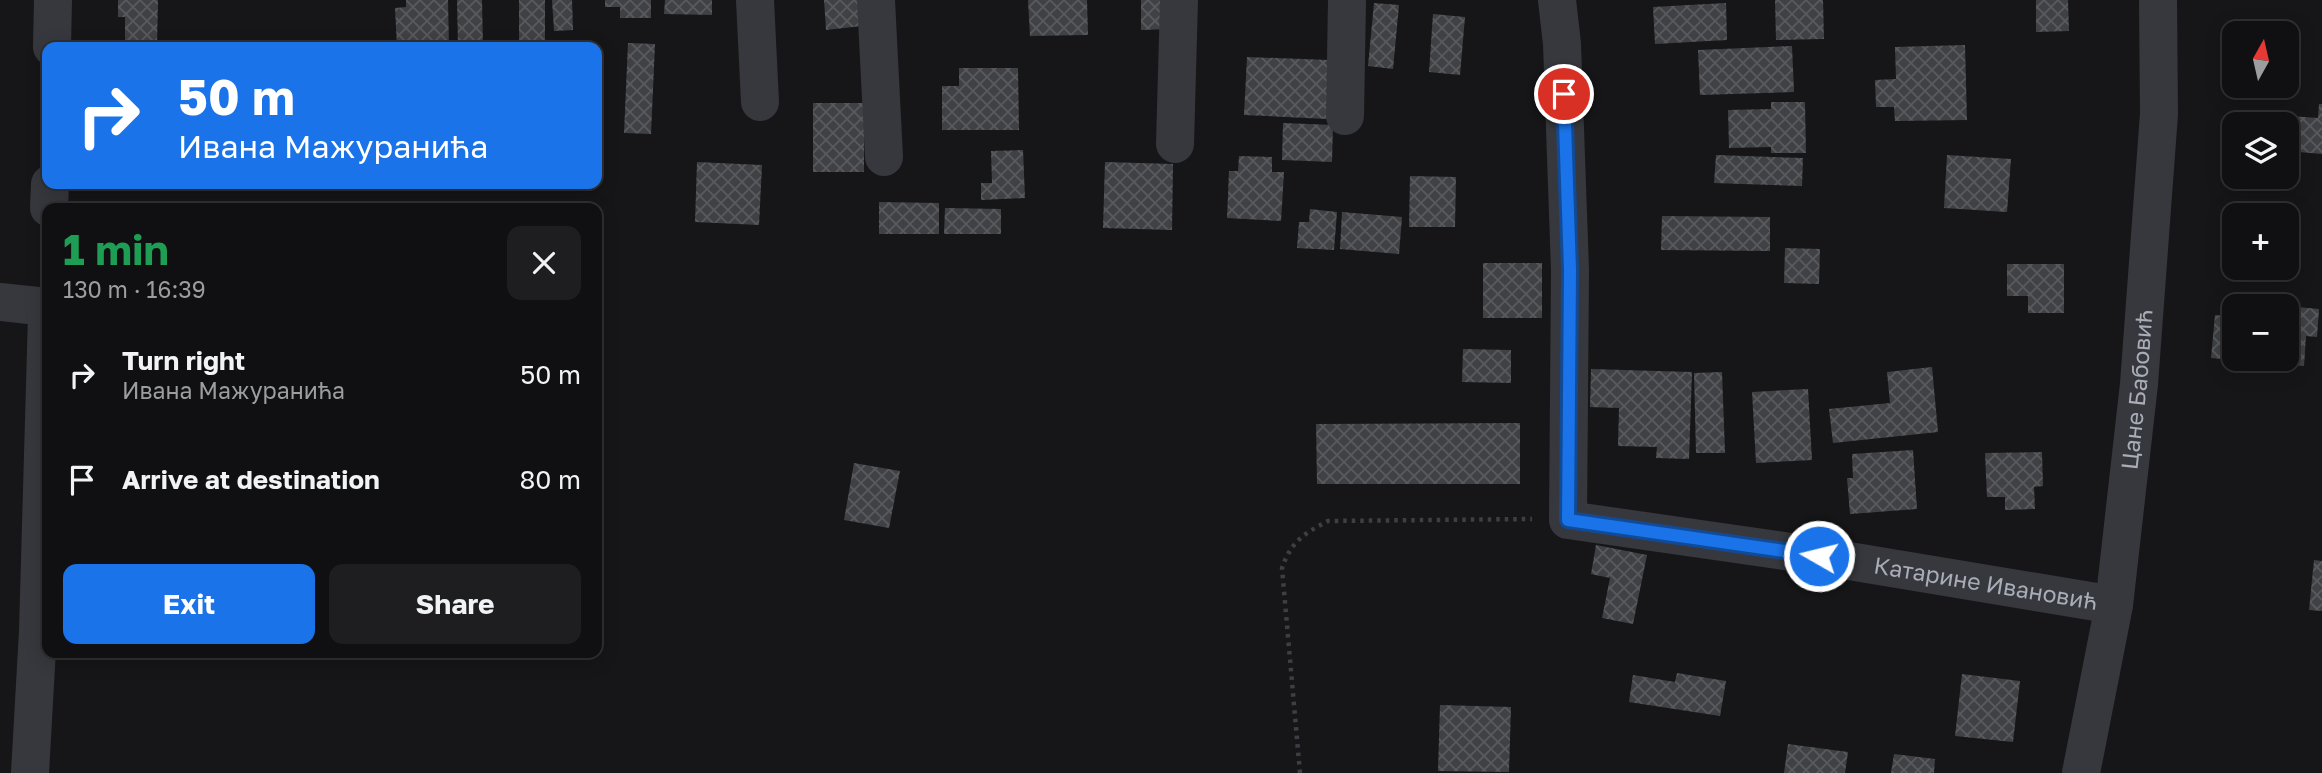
<!DOCTYPE html>
<meta charset="utf-8">
<style>
:root{--surface:#101012;--page:#1e1e20;--text:#f1f3f6;--muted:#9c9d9f;--line:#303032;--accent:#1a73e8}
body{margin:0;font-family:"Golos Text",sans-serif;background:var(--page);color:var(--text);height:100vh;display:flex;flex-direction:column;font-size:26px;white-space:nowrap}
*{box-sizing:border-box;margin:0}
p{font-size:23px;color:var(--muted)}
.icon{flex:none;width:38px;height:38px;fill:none;stroke:currentColor;stroke-width:2;stroke-linecap:round;stroke-linejoin:round}
.map{position:relative;flex:1;overflow:hidden}
.panel{position:absolute;left:42px;top:203px;width:560px;height:455px;display:flex;flex-direction:column;background:var(--surface);border-radius:14px;box-shadow:0 4px 18px #0003,0 0 0 2px var(--line)}
.panel>*{flex:none}
.top-card{position:absolute;left:42px;top:42px;width:560px;height:147px;border-radius:14px;box-shadow:0 4px 18px #0003,0 0 0 2px var(--line);background:#1a73e8;color:#fff;overflow:hidden}
.needle{width:46px;rotate:8deg}
.fabs{position:absolute;left:2222px;top:21px;display:grid;gap:14px}
.fabs a{display:grid;place-items:center;width:77px;height:77px;border-radius:14px;background:var(--surface);box-shadow:0 4px 18px #0003,0 0 0 2px var(--line);font-size:35px}
.pin{position:absolute;display:grid;place-items:center;width:60px;height:60px;color:#fff;margin:-30px;border:4px solid #fff;border-radius:50%;box-shadow:0 2px 7px #0007}
.me{position:absolute;width:77px;margin:-38px;rotate:278deg;stroke-linejoin:round;filter:drop-shadow(0 0 5px #0008)}
.turn{display:flex;align-items:center;gap:24px;height:147px;padding:0 21px;font-size:32px}
.turn .icon{width:91px;height:91px;stroke-width:2.5}
.turn b{display:block;font-size:49px;line-height:60px}
.round{display:grid;place-items:center;flex:none;width:74px;height:74px;border-radius:14px;background:var(--page)}
.overview{display:flex;align-items:center;justify-content:space-between;height:119px;padding:0 21px}
h1{font-size:42px;font-weight:700;line-height:52px;color:#1e9e55}
.button{display:flex;gap:14px;margin-top:auto;padding:14px 21px}
.button a{flex:1;height:80px;border-radius:14px;background:var(--accent);color:#fff;font-size:28px;font-weight:700;line-height:80px;text-align:center}
.button a+a{background:var(--page);color:var(--text)}
ul{padding:0;list-style:none}
li{display:flex;align-items:center;gap:21px;height:105px;padding:0 21px}
li div{flex:1}
li b{display:block;font-size:26px}
li em{font-style:normal}
.map>svg:first-child{display:block}
.building{fill:url(#building-cross-hatch)}
.lines{fill:none;stroke-linecap:round;stroke-linejoin:round}
.path{stroke:#3d3f44;stroke-width:4.5;stroke-dasharray:3.5 5;stroke-linecap:butt}
.minor{stroke:#37383d;stroke-width:38}
.route-casing{stroke:#114b97;stroke-width:18}
.route{stroke:#1a73e8;stroke-width:12}
.labels{text-anchor:middle;stroke-width:6;stroke-linejoin:round;paint-order:stroke}
.street-label{font-size:23px;fill:#a8adb8;stroke:#111113}
</style>
<div class="map">
<svg width="2322" height="773" viewBox="0 0 2322 773">
<defs>
<pattern id="building-cross-hatch" width="8" height="8" patternUnits="userSpaceOnUse" patternTransform="scale(1.75)"><rect width="8" height="8" fill="#404145"/><path d="M0 0l8 8M0 8l8-8" fill="none" stroke="#595a5e"/></pattern>
</defs>
<rect width="100%" height="100%" fill="#161618"/>
<g class="building">
<path d="M 118,0 L 158,0 L 157,45 L 125,45 L 125,17 L 118,17 Z"/>
<path d="M 406,0 L 448,0 L 449,47 L 397,47 L 395,8 L 406,7 Z"/>
<path d="M 457,0 L 482,0 L 483,47 L 458,47 Z"/>
<rect x="519" y="0" width="26" height="47"/>
<path d="M 552,0 L 572,0 L 573,30 L 554,31 Z"/>
<path d="M 605,0 L 651,0 L 651,18 L 620,18 L 620,7 L 605,7 Z"/>
<path d="M 665,0 L 712,0 L 712,15 L 664,14 Z"/>
<path d="M 824,0 L 860,0 L 862,26 L 826,30 Z"/>
<path d="M 1028,0 L 1087,0 L 1088,35 L 1030,36 Z"/>
<path d="M 1141,0 L 1167,0 L 1168,29 L 1141,30 Z"/>
<path d="M 1775,0 L 1823,0 L 1824,39 L 1776,40 Z"/>
<path d="M 2036,0 L 2068,0 L 2069,31 L 2036,32 Z"/>
<path d="M 1374,3 L 1399,5 L 1393,69 L 1368,66 Z"/>
<path d="M 1726,3 L 1727,40 L 1655,44 L 1653,7 Z"/>
<path d="M 1433,14 L 1465,17 L 1460,75 L 1429,72 Z"/>
<path d="M 628,43 L 655,44 L 651,134 L 624,133 Z"/>
<path d="M 1965,45 L 1967,120 L 1895,121 L 1894,107 L 1876,107 L 1875,80 L 1896,79 L 1895,47 Z"/>
<path d="M 1792,46 L 1794,92 L 1700,95 L 1698,50 Z"/>
<path d="M 1247,57 L 1329,60 L 1327,119 L 1244,115 Z"/>
<path d="M 959,68 L 1018,68 L 1019,130 L 942,130 L 942,86 L 959,86 Z"/>
<path d="M 1771,102 L 1805,102 L 1806,153 L 1771,153 L 1771,147 L 1729,148 L 1728,110 L 1771,109 Z"/>
<rect x="813" y="103" width="51" height="69"/>
<path d="M 2319,104 L 2322,104 L 2322,154 L 2287,151 L 2287,124 L 2245,124 L 2246,118 L 2277,120 L 2277,115 L 2318,118 Z"/>
<path d="M 1283,123 L 1333,125 L 1332,162 L 1282,160 Z"/>
<path d="M 1023,150 L 1025,198 L 981,200 L 981,183 L 992,183 L 991,151 Z"/>
<path d="M 1716,155 L 1803,158 L 1802,186 L 1714,183 Z"/>
<path d="M 1947,155 L 2011,159 L 2007,212 L 1944,208 Z"/>
<path d="M 1239,156 L 1272,157 L 1272,172 L 1284,172 L 1281,221 L 1227,218 L 1229,171 L 1238,171 Z"/>
<path d="M 697,162 L 762,165 L 759,225 L 695,222 Z"/>
<path d="M 1105,162 L 1173,164 L 1172,230 L 1103,228 Z"/>
<path d="M 1410,176 L 1456,177 L 1455,227 L 1409,227 Z"/>
<path d="M 879,202 L 939,203 L 939,234 L 879,234 Z"/>
<path d="M 945,208 L 1001,209 L 1001,234 L 944,234 Z"/>
<path d="M 1310,209 L 1337,212 L 1334,250 L 1297,248 L 1299,222 L 1309,222 Z"/>
<path d="M 1342,212 L 1402,217 L 1399,254 L 1340,249 Z"/>
<path d="M 1662,216 L 1770,217 L 1770,251 L 1661,250 Z"/>
<path d="M 1785,248 L 1820,249 L 1819,284 L 1784,283 Z"/>
<rect x="1483" y="263" width="59" height="55"/>
<path d="M 2007,264 L 2064,264 L 2064,313 L 2028,313 L 2028,296 L 2007,296 Z"/>
<path d="M 2226,301 L 2263,304 L 2263,306 L 2235,306 L 2235,360 L 2211,358 L 2215,315 L 2225,316 Z"/>
<path d="M 2287,306 L 2319,309 L 2317,337 L 2306,336 L 2304,366 L 2244,361 L 2244,359 L 2287,359 Z"/>
<path d="M 1463,349 L 1511,350 L 1511,383 L 1462,382 Z"/>
<path d="M 1932,367 L 1938,432 L 1833,443 L 1829,409 L 1890,403 L 1887,372 Z"/>
<path d="M 1591,369 L 1692,372 L 1689,459 L 1656,458 L 1657,447 L 1618,446 L 1619,408 L 1590,407 Z"/>
<path d="M 1722,372 L 1725,453 L 1696,453 L 1694,373 Z"/>
<path d="M 1808,389 L 1812,460 L 1756,463 L 1752,392 Z"/>
<path d="M 1520,423 L 1520,484 L 1317,484 L 1316,424 Z"/>
<path d="M 1913,450 L 1917,509 L 1850,514 L 1847,478 L 1853,478 L 1852,454 Z"/>
<path d="M 2042,452 L 2043,486 L 2034,487 L 2035,509 L 2005,510 L 2005,497 L 1987,497 L 1985,453 Z"/>
<path d="M 854,463 L 900,471 L 889,528 L 844,520 Z"/>
<path d="M 1596,545 L 1647,555 L 1633,624 L 1602,618 L 1610,578 L 1591,574 Z"/>
<path d="M 2314,560 L 2322,561 L 2322,611 L 2309,610 Z"/>
<path d="M 1677,673 L 1726,681 L 1720,716 L 1629,702 L 1633,675 L 1675,682 Z"/>
<path d="M 1962,674 L 2020,681 L 2013,742 L 1955,736 Z"/>
<path d="M 1440,705 L 1511,707 L 1509,772 L 1438,771 Z"/>
<path d="M 1788,744 L 1848,752 L 1845,773 L 1784,773 Z"/>
<path d="M 1894,754 L 1935,759 L 1934,773 L 1891,773 Z"/>
</g>
<g class="lines">
<path class="path" d="M 1300,773 L 1282,568 C 1291,542 1303,534 1328,521 L 1532,519"/>
<g class="minor">
<path d="M 755,0 L 760,102"/>
<path d="M 876,0 L 884,157"/>
<path id="s1" d="M 1557,0 L 1562,44 L 1570,270 L 1568,520 L 1819,556 L 2114,605"/>
<path d="M 52,47 L 53,0"/>
<path d="M 1345,116 L 1347,0"/>
<path d="M 1175,144 L 1179,0"/>
<path d="M 49,208 L 50,184"/>
<path d="M 0,302 L 47,307"/>
<path d="M 30,773 L 38,631 L 47,314"/>
<path id="s2" d="M 2081,773 L 2114,605 L 2139,384 L 2159,114 L 2158,0"/>
</g>
</g>
<g class="lines">
<g class="route-casing">
<path id="route" d="M 1564,94 L 1570,270 L 1568,520 L 1819,556"/>
</g>
<use href="#route" class="route"/>
</g>
<g class="labels">
<g class="street-label">
<text dy="8" stroke="none"><textPath href="#s2" startOffset="388">Цане Бабовић</textPath></text>
<text dy="8" stroke="none"><textPath href="#s1" startOffset="943">Катарине Ивановић</textPath></text>
</g>
</g>
</svg>
<div class="fabs">
<a><svg class="needle" viewBox="-14 -14 28 28"><path d="M0-13l5 13h-10z" fill="#e53935"/><path d="M0 13l5-13h-10z" fill="#9c9d9f"/></svg></a>
<a><svg class="icon" aria-label="layers" viewBox="0 0 24 24"><path d="M12 4l9 5-9 5-9-5zM3 14l9 5 9-5"/></svg></a>
<a>+</a>
<a>−</a>
</div>
<div class="pin" style="left:1564px;top:94px;background:#d93025"><svg class="icon" aria-label="arrive" viewBox="0 0 24 24"><path d="M6 21V4h12l-3 4 3 4H6"/></svg></div>
<svg class="me" style="left:1819px;top:556px" viewBox="-20 -20 40 40"><circle r="17" fill="#1a73e8" stroke="#fff" stroke-width="3"/><path d="M0-11L8 9 0 5-8 9z" fill="#fff"/></svg>
<div class="top-card">
<div class="turn"><svg class="icon" aria-label="right" viewBox="0 0 24 24"><path d="M7 20v-9h11M14 6l5 5-5 5"/></svg><div><b>50 m</b>Ивана Мажуранића</div></div>
</div>
<section class="panel">
<div class="overview"><div><h1>1 min</h1><p>130 m · 16:39</p></div><a class="round"><svg class="icon" aria-label="close" viewBox="0 0 24 24"><path d="M6 6l12 12M18 6L6 18"/></svg></a></div>
<ul>
<li><svg class="icon" aria-label="right" viewBox="0 0 24 24"><path d="M7 20v-9h11M14 6l5 5-5 5"/></svg><div><b>Turn right</b><p>Ивана Мажуранића</p></div><em>50 m</em></li>
<li><svg class="icon" aria-label="arrive" viewBox="0 0 24 24"><path d="M6 21V4h12l-3 4 3 4H6"/></svg><div><b>Arrive at destination</b></div><em>80 m</em></li>
</ul>
<div class="button"><a>Exit</a><a>Share</a></div>
</section>
</div>
